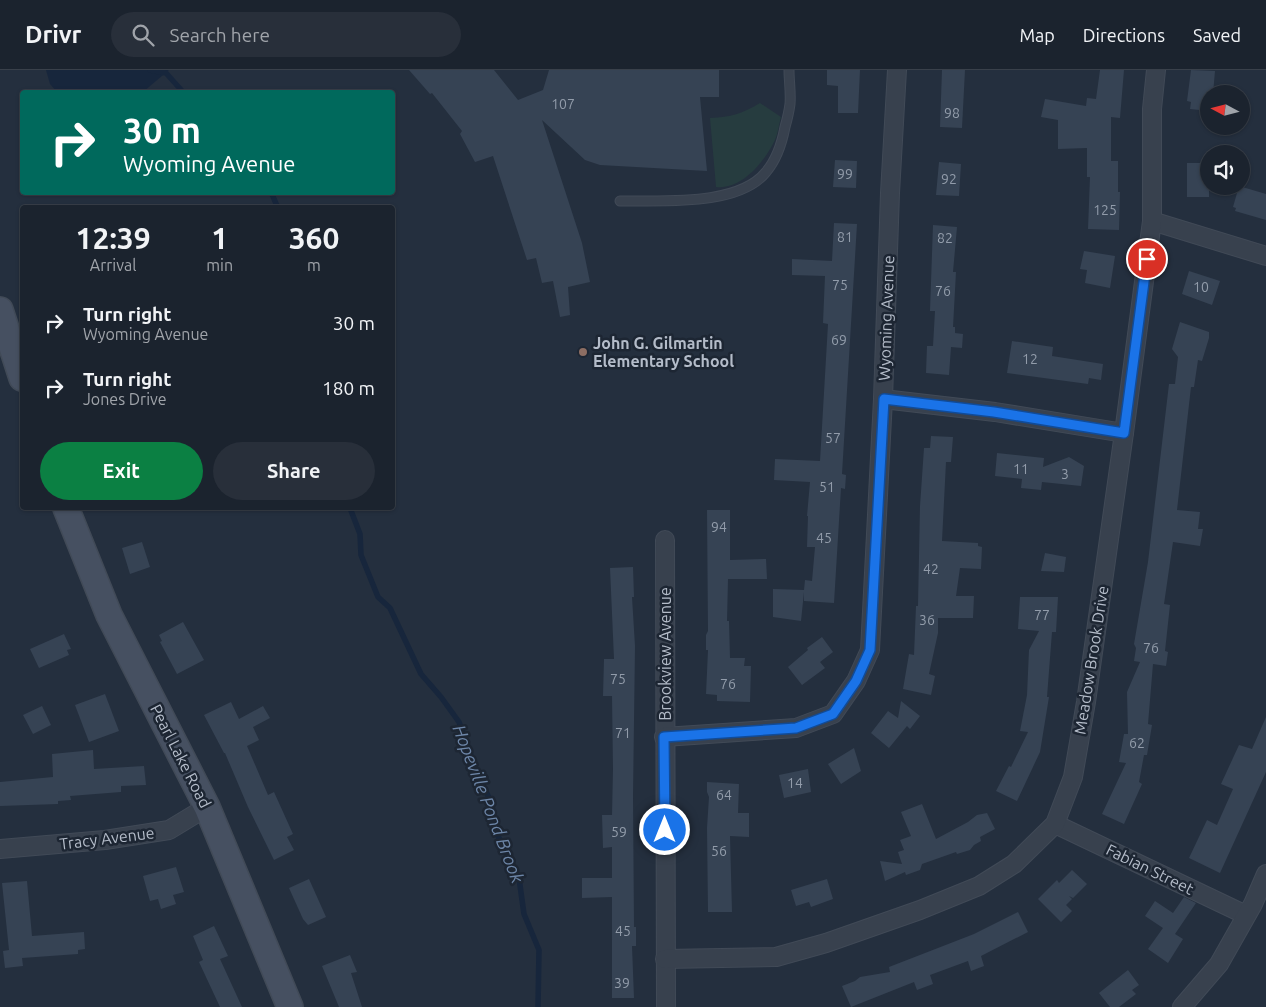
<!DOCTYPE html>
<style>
:root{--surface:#1b232e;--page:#282f3a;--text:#f1f3f6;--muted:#a0a4aa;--line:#39404a;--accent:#0b8043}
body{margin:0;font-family:Ubuntu,sans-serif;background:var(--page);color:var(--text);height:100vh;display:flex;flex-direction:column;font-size:19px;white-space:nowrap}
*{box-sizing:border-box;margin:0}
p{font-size:16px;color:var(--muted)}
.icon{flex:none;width:28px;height:28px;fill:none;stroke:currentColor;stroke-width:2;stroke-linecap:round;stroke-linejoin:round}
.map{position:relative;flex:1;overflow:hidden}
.drawer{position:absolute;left:20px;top:135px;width:375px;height:305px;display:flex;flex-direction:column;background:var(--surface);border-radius:5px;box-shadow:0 1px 4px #0004,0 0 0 1px var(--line)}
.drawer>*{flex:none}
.top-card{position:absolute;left:20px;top:20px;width:375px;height:105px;border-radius:5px;box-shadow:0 1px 4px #0004,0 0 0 1px var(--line);background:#00695c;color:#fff;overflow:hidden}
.needle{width:32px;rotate:277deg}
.fabs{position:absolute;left:1200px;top:15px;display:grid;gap:10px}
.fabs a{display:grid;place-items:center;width:50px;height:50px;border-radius:50%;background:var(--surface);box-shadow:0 1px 4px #0004,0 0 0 1px var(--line);font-size:25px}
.pin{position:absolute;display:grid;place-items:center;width:42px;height:42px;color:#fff;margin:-21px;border:2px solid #fff;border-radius:50%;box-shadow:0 1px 5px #0007}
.me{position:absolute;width:55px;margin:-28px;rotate:0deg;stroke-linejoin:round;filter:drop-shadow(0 0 4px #0008)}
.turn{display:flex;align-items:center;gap:18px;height:105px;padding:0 20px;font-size:22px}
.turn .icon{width:65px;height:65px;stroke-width:2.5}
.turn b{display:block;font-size:35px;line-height:42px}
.eta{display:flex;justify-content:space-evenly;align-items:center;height:85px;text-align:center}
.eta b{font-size:30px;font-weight:700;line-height:35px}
.cta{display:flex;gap:10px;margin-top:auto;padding:10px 20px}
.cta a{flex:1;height:58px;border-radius:30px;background:var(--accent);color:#fff;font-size:20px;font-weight:700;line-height:58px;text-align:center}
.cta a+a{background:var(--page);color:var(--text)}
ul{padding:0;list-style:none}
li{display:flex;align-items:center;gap:15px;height:65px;padding:0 20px}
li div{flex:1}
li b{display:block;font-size:19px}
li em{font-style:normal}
header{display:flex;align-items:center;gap:30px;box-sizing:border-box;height:70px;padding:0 25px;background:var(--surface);border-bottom:1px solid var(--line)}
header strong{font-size:24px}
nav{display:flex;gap:28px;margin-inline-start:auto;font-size:18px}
.search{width:350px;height:45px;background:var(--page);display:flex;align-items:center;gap:12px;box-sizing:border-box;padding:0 18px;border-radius:28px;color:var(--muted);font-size:19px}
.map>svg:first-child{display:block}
.green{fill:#263c3f}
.water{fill:#17263c}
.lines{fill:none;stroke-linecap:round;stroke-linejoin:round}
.stream{stroke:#17263c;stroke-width:5.5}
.building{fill:#364354}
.service-casing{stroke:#414a57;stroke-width:11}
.minor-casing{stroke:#414a57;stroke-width:20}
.secondary-casing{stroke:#414a57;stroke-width:28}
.service{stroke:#38414e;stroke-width:9}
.minor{stroke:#38414e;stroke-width:18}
.secondary{stroke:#465061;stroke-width:25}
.route-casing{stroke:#114b97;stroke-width:12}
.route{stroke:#1a73e8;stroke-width:9}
.education-dot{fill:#8d6e63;stroke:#1d2633;stroke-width:2}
.labels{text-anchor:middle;stroke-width:5;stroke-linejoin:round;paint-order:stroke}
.number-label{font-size:14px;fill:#929caa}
.street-label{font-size:16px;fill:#b4bcc9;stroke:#1d2633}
.poi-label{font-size:16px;font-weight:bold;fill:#b4bcc9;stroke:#1d2633;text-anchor:start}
.water-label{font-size:18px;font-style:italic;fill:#6d86a8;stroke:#1d2633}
</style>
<header>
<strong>Drivr</strong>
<div class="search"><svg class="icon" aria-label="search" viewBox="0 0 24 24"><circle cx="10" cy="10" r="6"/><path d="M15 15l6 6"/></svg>Search here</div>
<nav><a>Map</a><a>Directions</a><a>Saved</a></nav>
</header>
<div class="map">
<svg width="1266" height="937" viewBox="0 0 1266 937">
<rect width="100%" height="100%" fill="#242f3e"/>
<path class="green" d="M 760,33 L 781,47 C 779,54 778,63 775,70 C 765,91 742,120 716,117 L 710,48 C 731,47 742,44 760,33 Z"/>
<path class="water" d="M 46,0 L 169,0 L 143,22 L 57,22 L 50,14 Z"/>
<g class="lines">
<g class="stream">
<path d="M 150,0 L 166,3 L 183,22"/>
<path d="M 271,122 L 278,138"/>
<path d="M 350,438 L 360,464 L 361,485 L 378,527 L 390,538 L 421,604 L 441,627 L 459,652 L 476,700 L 489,728 L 493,756 L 519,808 L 524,844 L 539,880 L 538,937"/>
</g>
</g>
<g class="building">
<path d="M 409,0 L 494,0 L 518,30 L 543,20 L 549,0 L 719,0 L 719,27 L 700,27 L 707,101 L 600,95 L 585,90 L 542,50 L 582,173 L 590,212 L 568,217 L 570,245 L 560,247 L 553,211 L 542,213 L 536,188 L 527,190 L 493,86 L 475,92 L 460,64 L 462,61 L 432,23 L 430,24 Z"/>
<path d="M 827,0 L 860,0 L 858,43 L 838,43 L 838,16 L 827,15 Z"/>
<path d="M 942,0 L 965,0 L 962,58 L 940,57 Z"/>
<path d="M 1100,0 L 1124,0 L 1120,48 L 1111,47 L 1111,91 L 1118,91 L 1118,122 L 1120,122 L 1119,160 L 1088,159 L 1090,107 L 1087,107 L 1087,78 L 1058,79 L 1058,50 L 1041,47 L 1045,29 L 1086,36 L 1087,28 L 1096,29 Z"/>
<path d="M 1191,0 L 1215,1 L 1213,24 L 1209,24 L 1209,41 L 1190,39 L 1191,32 L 1187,31 Z"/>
<path d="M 835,90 L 857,91 L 856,118 L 833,117 Z"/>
<path d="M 939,92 L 961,94 L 959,126 L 936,125 Z"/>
<rect x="1187" y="93" width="22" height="34"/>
<path d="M 1239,116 L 1266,124 L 1266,150 L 1235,141 L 1236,138 L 1233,137 Z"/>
<path d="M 834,153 L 857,154 L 842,404 L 846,405 L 845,419 L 841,418 L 834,533 L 804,531 L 804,522 L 801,551 L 773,547 L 773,519 L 804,520 L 805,510 L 812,511 L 815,477 L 807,477 L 808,446 L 807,446 L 810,412 L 774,410 L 775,389 L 820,391 L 828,254 L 823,253 L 825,206 L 792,205 L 792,189 L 832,191 Z"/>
<path d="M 933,155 L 957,157 L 953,202 L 956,202 L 953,257 L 955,257 L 955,263 L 963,264 L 962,278 L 951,277 L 949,305 L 926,303 L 927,276 L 933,276 L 935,241 L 930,241 Z"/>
<path d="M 1084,181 L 1115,186 L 1110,218 L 1085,213 L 1087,200 L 1080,199 Z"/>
<path d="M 1189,201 L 1220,211 L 1212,235 L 1182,224 Z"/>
<path d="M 1180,252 L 1209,262 L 1209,268 L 1202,291 L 1198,290 L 1194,317 L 1191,317 L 1177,440 L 1200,442 L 1198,459 L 1203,459 L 1200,476 L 1173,472 L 1164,534 L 1170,535 L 1165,581 L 1168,582 L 1166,596 L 1153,594 L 1148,654 L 1152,655 L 1147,685 L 1144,685 L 1139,712 L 1142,714 L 1124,754 L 1102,744 L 1126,693 L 1119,692 L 1124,664 L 1128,664 L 1127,622 L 1140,592 L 1134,591 L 1136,578 L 1134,574 L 1148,492 L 1169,314 L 1175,314 L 1178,287 L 1172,279 Z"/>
<path d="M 1012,271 L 1053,277 L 1052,286 L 1103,294 L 1101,310 L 1089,308 L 1088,314 L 1007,303 Z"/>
<path d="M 931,366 L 953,367 L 951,392 L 946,392 L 942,471 L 978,473 L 978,476 L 982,477 L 981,499 L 960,498 L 956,526 L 974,526 L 973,548 L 938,548 L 938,563 L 929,604 L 935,606 L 931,625 L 903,619 L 909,584 L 914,585 L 916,536 L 918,536 L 920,436 L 924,378 L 930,378 Z"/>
<path d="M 997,383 L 1044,388 L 1043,397 L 1069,387 L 1084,396 L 1081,416 L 1042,412 L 1041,420 L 1021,418 L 1022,409 L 995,406 Z"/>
<path d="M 707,440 L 730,440 L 730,490 L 766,489 L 767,509 L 728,509 L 727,551 L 729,551 L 730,588 L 745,588 L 744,596 L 751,596 L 750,632 L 717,631 L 717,625 L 706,624 L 708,580 L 706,580 L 706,565 L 708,561 Z"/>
<path d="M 142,472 L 150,497 L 130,504 L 122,478 Z"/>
<path d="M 1045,483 L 1066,487 L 1064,502 L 1041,501 Z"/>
<path d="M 633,497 L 634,527 L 632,527 L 635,576 L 633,727 L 634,857 L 636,857 L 636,876 L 632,876 L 634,928 L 612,928 L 612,827 L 582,828 L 582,808 L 612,808 L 612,777 L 603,778 L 602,745 L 612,745 L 613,699 L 612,626 L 603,626 L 604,589 L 614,589 L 610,498 Z"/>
<path d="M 1020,527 L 1058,527 L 1056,562 L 1052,562 L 1047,627 L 1049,627 L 1040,682 L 1017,731 L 996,721 L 1009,696 L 1011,697 L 1028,662 L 1020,661 L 1027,625 L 1029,580 L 1039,561 L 1018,559 Z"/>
<path d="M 183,552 L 204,590 L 177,604 L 160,572 L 162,571 L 159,565 Z"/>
<path d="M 64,564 L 71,579 L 67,580 L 69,585 L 39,598 L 30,579 Z"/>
<path d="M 822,567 L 833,582 L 820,592 L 825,598 L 802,615 L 788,597 L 808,580 L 807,578 Z"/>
<path d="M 105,624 L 119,661 L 89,672 L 75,635 Z"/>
<path d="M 901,631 L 920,646 L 910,659 L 907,656 L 889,678 L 871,663 L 888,641 L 898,648 Z"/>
<path d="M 231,632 L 239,649 L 263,636 L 270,648 L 253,657 L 259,670 L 247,676 L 268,725 L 274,722 L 293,764 L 287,767 L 294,780 L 274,790 L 248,737 L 225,683 L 224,683 L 204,645 Z"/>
<path d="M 42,636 L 51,655 L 33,664 L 23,645 Z"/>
<path d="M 1266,647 L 1266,702 L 1220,803 L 1189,788 L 1207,750 L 1217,755 L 1233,719 L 1221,714 L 1239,675 L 1252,679 Z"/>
<path d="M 854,678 L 861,701 L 841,714 L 828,694 Z"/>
<path d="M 93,680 L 94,699 L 144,696 L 146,715 L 121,716 L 121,722 L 70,726 L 71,730 L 58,731 L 58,734 L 0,736 L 0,712 L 53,707 L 52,684 Z"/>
<path d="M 808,699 L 811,722 L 784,728 L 779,705 Z"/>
<path d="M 707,712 L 739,714 L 738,743 L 749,743 L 749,767 L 730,766 L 732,842 L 708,842 L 707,758 L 709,727 L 707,722 Z"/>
<path d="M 922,734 L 936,769 L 968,752 L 977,745 L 987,743 L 995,759 L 980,767 L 981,771 L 974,775 L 970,780 L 957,784 L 956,782 L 922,794 L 920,800 L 906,805 L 905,802 L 885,811 L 880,791 L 902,794 L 898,782 L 904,780 L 900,770 L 911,766 L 901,742 Z"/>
<path d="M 176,797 L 184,822 L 173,825 L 176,834 L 161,839 L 158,829 L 150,831 L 143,806 Z"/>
<path d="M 1072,800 L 1087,814 L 1073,828 L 1069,826 L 1072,829 L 1066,835 L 1072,841 L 1061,852 L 1038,829 L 1057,810 L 1059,813 Z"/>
<path d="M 309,809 L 326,847 L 308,855 L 303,849 L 289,818 Z"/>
<path d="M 827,809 L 833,829 L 811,837 L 809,832 L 796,836 L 791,820 Z"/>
<path d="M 27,811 L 32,866 L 84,862 L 85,879 L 78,880 L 78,884 L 22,888 L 23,896 L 5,898 L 3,881 L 9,880 L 2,813 Z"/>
<path d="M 1184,827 L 1196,833 L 1175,864 L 1183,869 L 1168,893 L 1148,879 L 1163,858 L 1145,846 L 1155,831 L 1173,843 Z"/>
<path d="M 1018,842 L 1028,862 L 981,886 L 984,896 L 971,901 L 968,891 L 930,905 L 933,914 L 917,920 L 914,912 L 851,937 L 842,916 L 855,911 L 860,907 L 890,902 L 889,897 L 974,864 Z"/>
<path d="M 214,856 L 228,886 L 220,889 L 242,937 L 220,937 L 199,892 L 203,890 L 193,866 Z"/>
<path d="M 350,885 L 357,902 L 351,903 L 362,937 L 339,937 L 322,896 Z"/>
<path d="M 1128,900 L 1139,915 L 1132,920 L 1136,924 L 1119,937 L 1110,937 L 1099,923 Z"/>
</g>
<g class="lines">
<g class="service-casing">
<path id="service" d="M 620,131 C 660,130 738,137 766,102 C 777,89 782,73 785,57 C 787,50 789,42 790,34 C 791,23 789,11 789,0"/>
</g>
<g class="minor-casing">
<g id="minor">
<path d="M 1152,151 L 1266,186"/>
<path d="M 883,329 L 995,342 L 1124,363"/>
<path d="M 665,470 L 666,937"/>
<path d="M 664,667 L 796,658 L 833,644 L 856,611 L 870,580 L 883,329 L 890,123 L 897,0"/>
<path d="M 1055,754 L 1246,845"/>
<path d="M 0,779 L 105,770 L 169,760 L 207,737"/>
<path d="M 665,889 L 776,887 L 826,873 L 920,840 L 979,816 L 1014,794 L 1055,754 L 1073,707 L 1086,632 L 1124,363 L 1152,151 L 1152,39 L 1156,0"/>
<path d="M 1182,937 L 1219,894 L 1253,834 L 1266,804"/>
</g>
</g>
<g class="secondary-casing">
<g id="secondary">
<path d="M 0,240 L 22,308"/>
<path d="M 66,438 L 109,545 L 207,737 L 290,937"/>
</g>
</g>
<use href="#service" class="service"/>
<use href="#minor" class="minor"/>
<use href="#secondary" class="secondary"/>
</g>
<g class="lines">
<g class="route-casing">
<path id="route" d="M 665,760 L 664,667 L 796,658 L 833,644 L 856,611 L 870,580 L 884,329 L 994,342 L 1124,363 L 1147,189"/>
</g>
<use href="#route" class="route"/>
</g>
<circle class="education-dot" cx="583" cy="282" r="5"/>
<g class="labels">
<g class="number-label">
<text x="563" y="39">107</text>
<text x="952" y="48">98</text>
<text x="845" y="109">99</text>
<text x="949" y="114">92</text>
<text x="1105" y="145">125</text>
<text x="845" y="172">81</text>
<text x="945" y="173">82</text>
<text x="840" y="220">75</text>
<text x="1201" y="222">10</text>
<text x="943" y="226">76</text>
<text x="839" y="275">69</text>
<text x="1030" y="294">12</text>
<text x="833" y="373">57</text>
<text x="1021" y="404">11</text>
<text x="1065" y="409">3</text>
<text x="827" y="422">51</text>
<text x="719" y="462">94</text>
<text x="824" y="473">45</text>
<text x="931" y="504">42</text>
<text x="1042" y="550">77</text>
<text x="927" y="555">36</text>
<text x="1151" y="583">76</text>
<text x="618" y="614">75</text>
<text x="728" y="619">76</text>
<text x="623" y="668">71</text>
<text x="1137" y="678">62</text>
<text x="795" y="718">14</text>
<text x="724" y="730">64</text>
<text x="619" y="767">59</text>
<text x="719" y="786">56</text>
<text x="623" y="866">45</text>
<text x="622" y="918">39</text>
</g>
<g class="street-label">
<text transform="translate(886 248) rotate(-88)" y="6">Wyoming Avenue</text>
<text transform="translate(665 584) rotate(-90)" y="6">Brookview Avenue</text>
<text transform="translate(1091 590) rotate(-81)" y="6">Meadow Brook Drive</text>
<text transform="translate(181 686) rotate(63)" y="6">Pearl Lake Road</text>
<text transform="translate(107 768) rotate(-7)" y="6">Tracy Avenue</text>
<text transform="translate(1150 799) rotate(26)" y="6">Fabian Street</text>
</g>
<g class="poi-label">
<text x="593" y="279">John G. Gilmartin<tspan x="593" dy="18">Elementary School</tspan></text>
</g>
<g class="water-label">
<text transform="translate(488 734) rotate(69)" y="6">Hopeville Pond Brook</text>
</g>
</g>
</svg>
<div class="fabs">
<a><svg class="needle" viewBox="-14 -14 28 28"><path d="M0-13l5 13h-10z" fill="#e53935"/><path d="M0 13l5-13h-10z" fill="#a0a4aa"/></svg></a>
<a><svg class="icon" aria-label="sound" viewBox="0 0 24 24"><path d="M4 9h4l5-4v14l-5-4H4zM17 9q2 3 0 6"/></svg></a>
</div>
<div class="pin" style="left:1147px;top:189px;background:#d93025"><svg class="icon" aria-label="arrive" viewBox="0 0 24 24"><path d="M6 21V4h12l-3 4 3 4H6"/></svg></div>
<svg class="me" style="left:665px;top:760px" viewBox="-20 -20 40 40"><circle r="17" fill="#1a73e8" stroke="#fff" stroke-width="3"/><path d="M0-11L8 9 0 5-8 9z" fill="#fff"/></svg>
<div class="top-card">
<div class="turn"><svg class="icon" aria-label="right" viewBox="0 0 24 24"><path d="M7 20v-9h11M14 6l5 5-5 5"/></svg><div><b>30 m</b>Wyoming Avenue</div></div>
</div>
<section class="drawer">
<div class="eta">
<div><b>12:39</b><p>Arrival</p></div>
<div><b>1</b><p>min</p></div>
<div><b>360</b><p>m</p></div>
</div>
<ul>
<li><svg class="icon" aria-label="right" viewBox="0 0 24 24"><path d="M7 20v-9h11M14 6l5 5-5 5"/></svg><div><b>Turn right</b><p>Wyoming Avenue</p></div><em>30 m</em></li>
<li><svg class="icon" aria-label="right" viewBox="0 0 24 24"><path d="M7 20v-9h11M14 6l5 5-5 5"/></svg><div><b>Turn right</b><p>Jones Drive</p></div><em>180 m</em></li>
</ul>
<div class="cta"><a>Exit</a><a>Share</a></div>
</section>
</div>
